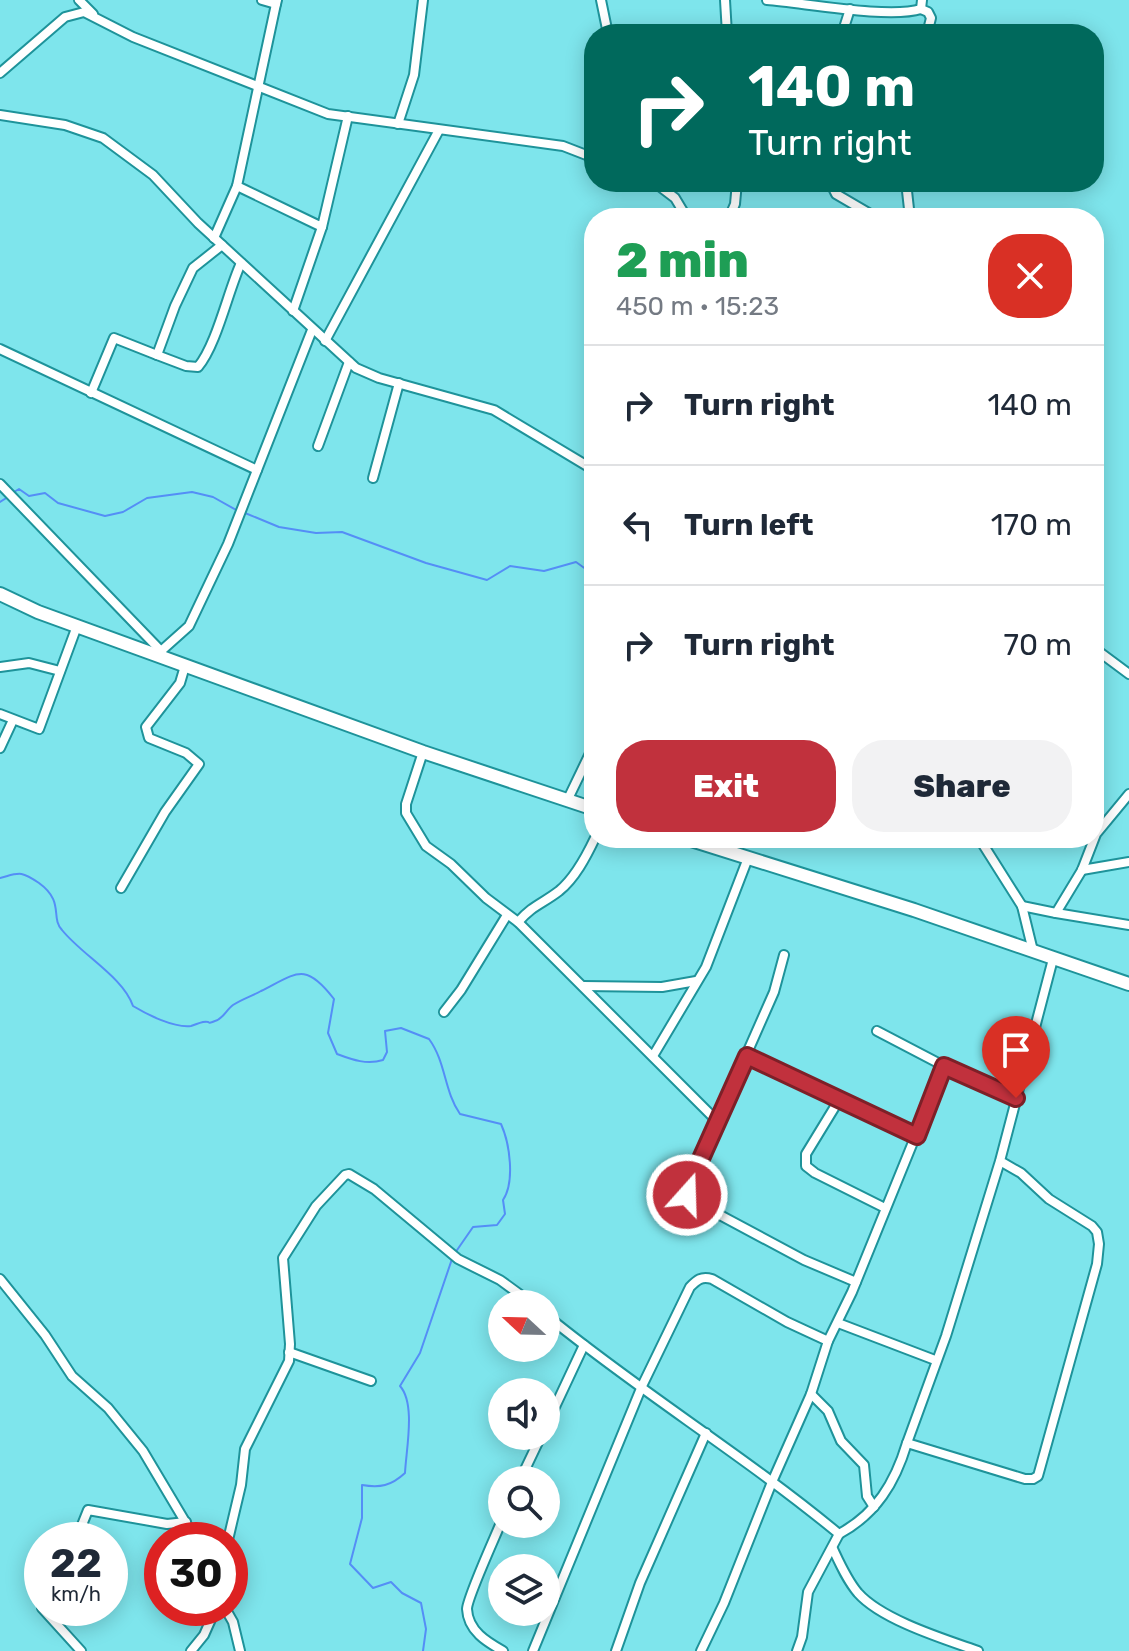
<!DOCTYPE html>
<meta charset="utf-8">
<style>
:root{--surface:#fff;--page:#f2f2f3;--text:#1f2937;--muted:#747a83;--line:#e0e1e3;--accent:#c1313d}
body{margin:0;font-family:Rubik,sans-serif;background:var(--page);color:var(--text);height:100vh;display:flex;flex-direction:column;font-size:30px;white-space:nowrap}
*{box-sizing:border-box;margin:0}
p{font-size:26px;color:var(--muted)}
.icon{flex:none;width:44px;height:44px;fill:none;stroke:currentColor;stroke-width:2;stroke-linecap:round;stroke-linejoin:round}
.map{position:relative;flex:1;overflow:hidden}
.side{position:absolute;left:584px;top:208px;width:520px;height:640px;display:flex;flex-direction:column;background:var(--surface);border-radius:32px;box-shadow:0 4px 20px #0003}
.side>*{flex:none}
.banner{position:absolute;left:584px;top:24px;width:520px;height:168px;border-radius:32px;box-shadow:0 4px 20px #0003;background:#00695c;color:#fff;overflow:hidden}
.needle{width:52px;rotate:292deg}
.controls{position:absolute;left:488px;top:1290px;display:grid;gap:16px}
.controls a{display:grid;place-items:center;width:72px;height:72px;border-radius:50%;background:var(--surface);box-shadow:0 4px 20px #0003;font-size:40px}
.speed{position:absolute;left:24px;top:1522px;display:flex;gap:16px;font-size:40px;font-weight:700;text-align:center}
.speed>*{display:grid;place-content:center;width:104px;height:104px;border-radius:50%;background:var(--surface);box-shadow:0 4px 20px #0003;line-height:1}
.speed small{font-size:20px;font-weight:400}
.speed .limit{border:12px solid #d22;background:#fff;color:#111}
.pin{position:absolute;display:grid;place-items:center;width:68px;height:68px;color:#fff;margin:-82px -34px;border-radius:50% 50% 50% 0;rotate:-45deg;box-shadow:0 0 8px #0007}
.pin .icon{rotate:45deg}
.me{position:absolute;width:88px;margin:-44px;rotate:20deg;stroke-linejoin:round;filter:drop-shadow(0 0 6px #0008)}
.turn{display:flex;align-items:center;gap:28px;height:168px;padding:0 32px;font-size:36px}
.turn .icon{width:104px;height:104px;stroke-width:2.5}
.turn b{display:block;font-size:56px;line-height:68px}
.round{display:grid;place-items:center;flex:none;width:84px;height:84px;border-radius:32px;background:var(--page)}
.summary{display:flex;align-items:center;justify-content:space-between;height:136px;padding:0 32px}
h1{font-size:48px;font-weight:800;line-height:60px;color:#1e9e55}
.action{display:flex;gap:16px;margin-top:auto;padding:16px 32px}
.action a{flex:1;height:92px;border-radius:32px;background:var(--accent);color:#fff;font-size:32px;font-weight:800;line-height:92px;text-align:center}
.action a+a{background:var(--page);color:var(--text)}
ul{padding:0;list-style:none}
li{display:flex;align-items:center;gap:24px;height:120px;padding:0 32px;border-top:2px solid var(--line)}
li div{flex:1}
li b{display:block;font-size:30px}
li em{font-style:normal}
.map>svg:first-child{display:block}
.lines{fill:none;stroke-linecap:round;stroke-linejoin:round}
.stream{stroke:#548ef6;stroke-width:2}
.street-casing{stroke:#1e939a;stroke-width:12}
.secondary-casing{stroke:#1e939a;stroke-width:16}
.street{stroke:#fff;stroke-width:8}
.secondary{stroke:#fff;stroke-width:12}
.route-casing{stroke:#7d2028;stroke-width:20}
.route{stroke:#c1313d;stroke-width:14}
</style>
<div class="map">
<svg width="1129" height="1651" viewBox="0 0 1129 1651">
<rect width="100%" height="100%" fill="#7ee5ec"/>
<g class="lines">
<g class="stream">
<path d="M 14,492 L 19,489 L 29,496 L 45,493 L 58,503 L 105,516 L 123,512 L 147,498 L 192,492 L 213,497 L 238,511"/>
<path d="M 0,502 L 8,497"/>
<path d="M 245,513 L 279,527 L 316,533 L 342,532 L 426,563 L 487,580 L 510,566 L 544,571 L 576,562 L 594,575"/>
<path d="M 0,878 C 19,873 20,870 39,883 C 65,902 50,917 62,930 C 82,955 123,977 133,1006 C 148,1015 174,1028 191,1026 C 195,1025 198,1023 203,1022 C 214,1021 204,1025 215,1021 C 223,1019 226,1010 233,1005 C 242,999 252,996 261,991 C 297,973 305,961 334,999 L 328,1033 L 337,1054 C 353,1060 367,1065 383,1060 L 387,1052 L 385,1031 L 401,1028 L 429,1039 C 446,1062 444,1091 460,1114 L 501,1124 C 510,1144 515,1182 503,1200 L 505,1214 L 497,1225 L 473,1227 L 455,1253"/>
<path d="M 423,1651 L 426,1629 L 421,1603 L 402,1593 L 391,1582 L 373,1588 L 350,1564 L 362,1518 L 362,1485 C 380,1488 391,1486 405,1473 C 406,1450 416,1404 400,1386 L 420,1353 L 452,1259"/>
</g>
<g class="street-casing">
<g id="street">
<path d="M 79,0 L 93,14"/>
<path d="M 262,0 L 276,4 L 277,0"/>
<path d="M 601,0 L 608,34"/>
<path d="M 725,0 L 727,34"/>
<path d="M 767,0 C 805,3 889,19 921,9"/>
<path d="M 922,0 L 921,9 L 928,12 L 931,18 L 927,34"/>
<path d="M 276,4 L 237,186 L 322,227 L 348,116"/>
<path d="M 842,34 L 850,9"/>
<path d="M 0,73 L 65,17 L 84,12 L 133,37 L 328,114 L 563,146 L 594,158"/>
<path d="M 0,115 L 65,125 L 103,138 L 153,175 L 198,223 L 356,368 L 379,378 L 494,410 L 594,470"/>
<path d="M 398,124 L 414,75 L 423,0"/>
<path d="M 654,182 L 675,198 L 687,218"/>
<path d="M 830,182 L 836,194 L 877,218"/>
<path d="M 906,182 L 910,218"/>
<path d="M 729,218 L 735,204 L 737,182"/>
<path d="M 214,238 L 237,186"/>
<path d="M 222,245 L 193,268 L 175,306 L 157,355 L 186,366 L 198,367 C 217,344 228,291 241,263"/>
<path d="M 293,311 L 322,227"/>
<path d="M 325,341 L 439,130"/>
<path d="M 0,349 L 257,470"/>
<path d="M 91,393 L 114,338 L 157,355"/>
<path d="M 318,446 L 349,362"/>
<path d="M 373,478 L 399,383"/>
<path d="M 0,484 L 162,652"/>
<path d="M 1094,648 L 1129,674"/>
<path d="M 161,651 L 189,626 L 228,544 L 312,330"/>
<path d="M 0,667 L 29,663 L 60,671"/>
<path d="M 0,714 L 39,729 L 77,626"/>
<path d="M 0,748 L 13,720"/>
<path d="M 423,752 L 406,804 L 406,813 L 426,846 L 451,864 L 486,898 L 518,922 L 717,1121 L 774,992 L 784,955"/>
<path d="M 567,801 L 594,745"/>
<path d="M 979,838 L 1022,906 L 1033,951"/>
<path d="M 1082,870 L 1129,862"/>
<path d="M 121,888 L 165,812 L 199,764 L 186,753 L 149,738 L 146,727 L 180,683 L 185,666"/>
<path d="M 1022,906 L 1056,913 L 1082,870 L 1096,834 L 1129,794"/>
<path d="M 1056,913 L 1129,925"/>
<path d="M 518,922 C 533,905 542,904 559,891 C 575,878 586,857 595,838"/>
<path d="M 583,986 L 662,987 L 696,981"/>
<path d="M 444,1012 L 461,990 L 507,915"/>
<path d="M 877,1031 L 944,1066 L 1016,1098"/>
<path d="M 653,1056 L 706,967 L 748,858"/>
<path d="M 747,1056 L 917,1136"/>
<path d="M 839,1100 L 806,1154 L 806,1166 L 815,1173 L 885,1208"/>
<path d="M 717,1121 L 687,1191 L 690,1199 L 804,1260 L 856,1282"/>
<path d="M 1000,1161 L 1021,1173 L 1049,1199 L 1092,1226 L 1097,1232 L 1099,1244 L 1097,1264 L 1038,1476 L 1033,1479 L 1025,1479 L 907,1443 L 946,1336 L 1000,1161 L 1053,959"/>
<path d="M 0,1279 L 45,1335 L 72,1376 L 108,1408 L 143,1451 L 196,1540"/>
<path d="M 546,1315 C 640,1392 745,1456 839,1534 L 808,1592 L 802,1637 L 797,1651"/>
<path d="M 838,1323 L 935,1360"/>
<path d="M 289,1352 L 371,1381"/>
<path d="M 811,1394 L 828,1411 L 841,1441 L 864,1465 L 867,1496 L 874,1507"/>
<path d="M 546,1426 L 584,1345"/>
<path d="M 520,1480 L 541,1436"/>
<path d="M 502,1520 C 496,1535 467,1598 467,1609 C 468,1631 487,1642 503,1651"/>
<path d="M 839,1534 C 876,1514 895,1483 907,1443"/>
<path d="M 76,1540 L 88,1510 L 167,1524 L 186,1522"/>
<path d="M 228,1540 L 241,1485 L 245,1449 L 289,1361 L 290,1344 L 283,1258 L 316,1206 L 345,1175 L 349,1174 L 374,1189 L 458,1259 L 500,1280 L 533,1304"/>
<path d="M 833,1549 C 840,1564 847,1580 858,1593 C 882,1620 944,1639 978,1651"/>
<path d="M 42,1608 L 81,1651"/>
<path d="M 225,1608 L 233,1622 L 240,1651"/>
<path d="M 191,1651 L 204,1635 L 216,1608"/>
<path d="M 533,1651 L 642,1386 L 690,1287 C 697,1280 701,1276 712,1279 L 787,1322 L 828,1341"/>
<path d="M 616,1651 L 640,1583 L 706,1433"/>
<path d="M 701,1651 L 724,1603 L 772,1482 L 811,1394 L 828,1341 L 852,1292 L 944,1066"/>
</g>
</g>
<g class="secondary-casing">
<g id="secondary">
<path d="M 0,594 L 38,612 L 423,752 L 594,809"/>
<path d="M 685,838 L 914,910 L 1129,984"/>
</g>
</g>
<use href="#street" class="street"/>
<use href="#secondary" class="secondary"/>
</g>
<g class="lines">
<g class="route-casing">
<path id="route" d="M 687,1195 L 699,1163 L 747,1056 L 917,1136 L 944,1066 L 1016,1098"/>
</g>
<use href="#route" class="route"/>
</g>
</svg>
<div class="controls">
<a><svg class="needle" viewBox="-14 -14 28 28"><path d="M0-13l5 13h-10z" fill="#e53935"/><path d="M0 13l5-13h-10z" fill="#747a83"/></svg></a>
<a><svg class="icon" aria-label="sound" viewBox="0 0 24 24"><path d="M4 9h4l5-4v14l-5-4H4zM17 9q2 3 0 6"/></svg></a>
<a><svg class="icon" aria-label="search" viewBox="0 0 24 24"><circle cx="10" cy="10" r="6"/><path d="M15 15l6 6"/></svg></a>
<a><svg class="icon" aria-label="layers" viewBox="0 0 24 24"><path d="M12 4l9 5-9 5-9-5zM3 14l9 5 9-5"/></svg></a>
</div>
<div class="speed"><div>22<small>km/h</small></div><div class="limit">30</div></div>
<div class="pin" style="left:1016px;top:1098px;background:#d93025"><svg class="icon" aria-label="arrive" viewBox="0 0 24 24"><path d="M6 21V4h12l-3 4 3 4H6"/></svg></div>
<svg class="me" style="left:687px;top:1195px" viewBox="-20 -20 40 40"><circle r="17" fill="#c1313d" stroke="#fff" stroke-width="3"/><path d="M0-11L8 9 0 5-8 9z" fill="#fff"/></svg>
<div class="banner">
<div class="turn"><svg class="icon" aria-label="right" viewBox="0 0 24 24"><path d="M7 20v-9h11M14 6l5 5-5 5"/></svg><div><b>140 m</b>Turn right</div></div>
</div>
<section class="side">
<div class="summary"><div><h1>2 min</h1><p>450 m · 15:23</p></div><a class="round" style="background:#d93025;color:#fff"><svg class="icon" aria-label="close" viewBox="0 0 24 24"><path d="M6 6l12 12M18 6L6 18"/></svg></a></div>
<ul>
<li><svg class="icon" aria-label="right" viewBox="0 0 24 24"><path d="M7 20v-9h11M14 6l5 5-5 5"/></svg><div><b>Turn right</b></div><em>140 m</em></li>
<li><svg class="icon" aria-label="left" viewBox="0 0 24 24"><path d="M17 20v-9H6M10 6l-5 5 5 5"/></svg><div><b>Turn left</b></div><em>170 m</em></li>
<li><svg class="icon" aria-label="right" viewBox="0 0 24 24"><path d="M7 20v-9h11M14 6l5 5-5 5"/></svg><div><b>Turn right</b></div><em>70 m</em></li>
</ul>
<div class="action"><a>Exit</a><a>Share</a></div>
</section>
</div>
